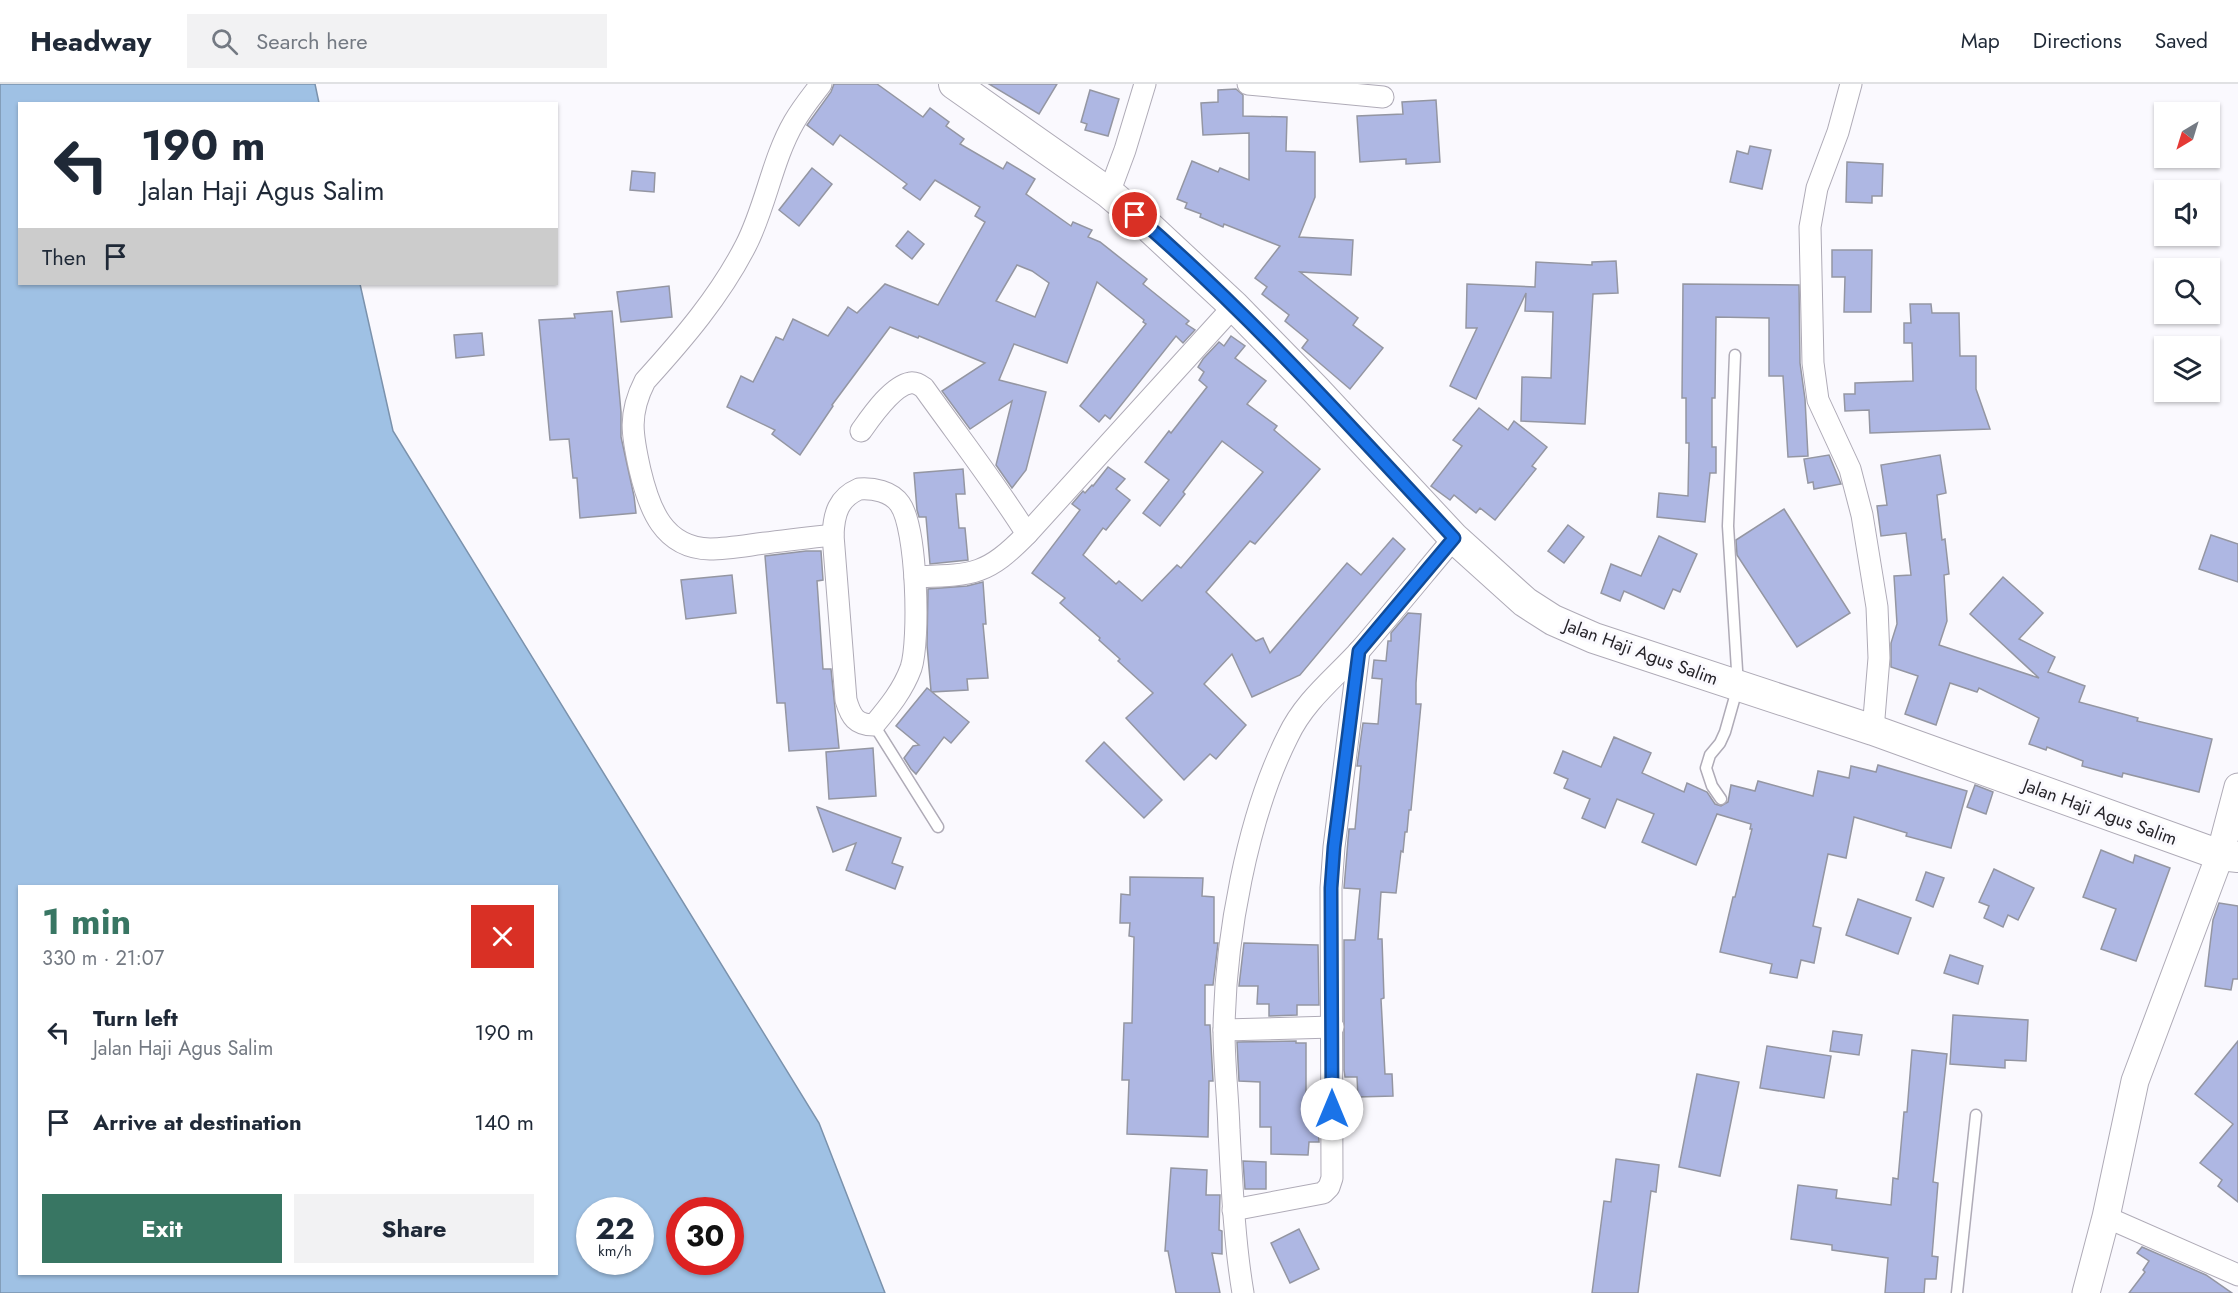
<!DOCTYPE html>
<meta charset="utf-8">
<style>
:root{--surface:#fff;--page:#f2f2f3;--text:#1f2937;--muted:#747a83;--line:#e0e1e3;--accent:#387663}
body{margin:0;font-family:Jost,sans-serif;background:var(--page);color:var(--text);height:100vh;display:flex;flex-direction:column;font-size:22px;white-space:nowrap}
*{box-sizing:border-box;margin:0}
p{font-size:20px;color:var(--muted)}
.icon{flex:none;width:33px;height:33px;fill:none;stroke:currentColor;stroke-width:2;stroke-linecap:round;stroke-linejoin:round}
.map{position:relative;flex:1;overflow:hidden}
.sheet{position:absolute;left:18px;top:801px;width:540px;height:390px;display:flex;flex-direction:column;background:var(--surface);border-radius:0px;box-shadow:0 2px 4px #0004}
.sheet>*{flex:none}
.top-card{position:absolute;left:18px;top:18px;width:540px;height:183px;border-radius:0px;box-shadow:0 2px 4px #0004;background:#fff;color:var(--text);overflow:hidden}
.needle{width:39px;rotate:218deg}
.buttons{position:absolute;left:2154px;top:18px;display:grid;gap:12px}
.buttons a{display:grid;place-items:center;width:66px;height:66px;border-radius:0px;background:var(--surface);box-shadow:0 2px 4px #0004;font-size:30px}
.speed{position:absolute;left:576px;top:1113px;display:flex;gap:12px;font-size:30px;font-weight:700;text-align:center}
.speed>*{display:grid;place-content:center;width:78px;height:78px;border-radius:50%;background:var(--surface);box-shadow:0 2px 4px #0004;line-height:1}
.speed small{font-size:15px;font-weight:400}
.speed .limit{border:9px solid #d22;background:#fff;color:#111}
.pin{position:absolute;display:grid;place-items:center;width:51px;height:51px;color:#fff;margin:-26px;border:3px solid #fff;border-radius:50%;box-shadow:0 2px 6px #0007}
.me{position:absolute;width:66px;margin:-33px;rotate:0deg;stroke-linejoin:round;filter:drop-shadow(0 0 4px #0008)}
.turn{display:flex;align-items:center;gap:21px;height:126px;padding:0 24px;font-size:27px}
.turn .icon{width:78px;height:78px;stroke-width:2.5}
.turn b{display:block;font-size:42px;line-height:51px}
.then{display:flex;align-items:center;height:57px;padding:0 24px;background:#0003;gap:12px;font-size:22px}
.round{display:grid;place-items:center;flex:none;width:63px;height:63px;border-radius:0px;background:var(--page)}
.headline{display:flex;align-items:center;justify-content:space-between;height:102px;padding:0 24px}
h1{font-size:36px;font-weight:700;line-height:45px;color:var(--accent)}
.primary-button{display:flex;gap:12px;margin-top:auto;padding:12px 24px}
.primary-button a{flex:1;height:69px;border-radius:0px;background:var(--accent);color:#fff;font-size:24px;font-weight:700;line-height:69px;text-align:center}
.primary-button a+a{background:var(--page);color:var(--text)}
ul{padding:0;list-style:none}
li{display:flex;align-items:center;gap:18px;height:90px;padding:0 24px}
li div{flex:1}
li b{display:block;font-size:22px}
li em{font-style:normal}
header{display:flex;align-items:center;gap:36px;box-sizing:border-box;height:84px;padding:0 30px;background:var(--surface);border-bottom:2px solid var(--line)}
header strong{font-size:28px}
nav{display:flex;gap:33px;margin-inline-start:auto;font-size:21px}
.search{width:420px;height:54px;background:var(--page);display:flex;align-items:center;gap:15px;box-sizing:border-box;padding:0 21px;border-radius:0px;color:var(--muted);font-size:22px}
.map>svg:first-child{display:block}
.water{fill:#9fc1e4;stroke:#7b92ac;stroke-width:1.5;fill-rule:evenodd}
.building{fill:#aeb7e3;stroke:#9496a2;stroke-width:1.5;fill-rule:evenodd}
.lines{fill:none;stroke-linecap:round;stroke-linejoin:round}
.service-casing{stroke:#afabb7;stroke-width:13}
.minor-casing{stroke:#afabb7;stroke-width:23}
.tertiary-casing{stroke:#afabb7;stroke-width:29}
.secondary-casing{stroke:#afabb7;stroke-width:32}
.service{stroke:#fff;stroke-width:10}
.minor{stroke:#fff;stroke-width:21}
.tertiary{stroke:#fff;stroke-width:27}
.secondary{stroke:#fff;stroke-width:30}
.route-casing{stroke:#114b97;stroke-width:15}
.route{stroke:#1a73e8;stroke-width:10}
.labels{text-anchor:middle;stroke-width:6;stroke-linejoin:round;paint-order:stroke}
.street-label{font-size:18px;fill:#27252a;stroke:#faf9fe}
</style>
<header>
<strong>Headway</strong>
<div class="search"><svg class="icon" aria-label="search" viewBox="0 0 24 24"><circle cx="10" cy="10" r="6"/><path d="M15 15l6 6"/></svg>Search here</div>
<nav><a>Map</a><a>Directions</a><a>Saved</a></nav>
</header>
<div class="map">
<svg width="2238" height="1209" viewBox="0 0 2238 1209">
<rect width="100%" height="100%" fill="#faf9fe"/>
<path class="water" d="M 0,0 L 315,0 L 319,19 L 20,20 L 20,200 L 360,200 L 393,347 L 819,1039 L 885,1209 L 0,1209 ZM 20,802 L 556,802 L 556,1190 L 20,1190 ZM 640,1126 L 640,1178 L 590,1178 L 590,1126 ZM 730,1126 L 730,1178 L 680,1178 L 680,1126 Z"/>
<g class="building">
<path d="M 834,0 L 877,0 L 923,33 L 930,24 L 949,38 L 946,42 L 964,55 L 960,60 L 1003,85 L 1007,78 L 1035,95 L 1026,110 L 1071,142 L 1073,138 L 1092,146 L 1088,153 L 1100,158 L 1147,195 L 1143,200 L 1189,237 L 1186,240 L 1195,246 L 1183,259 L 1176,252 L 1110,335 L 1105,331 L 1099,338 L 1080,322 L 1146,240 L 1143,238 L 1144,236 L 1097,198 L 1067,279 L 1014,260 L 999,296 L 1046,308 L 1026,386 L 1012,404 L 996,381 L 1012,317 L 970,345 L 942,307 L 985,279 L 919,252 L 918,254 L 890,243 L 832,321 L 833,322 L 800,371 L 772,350 L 775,346 L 727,323 L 741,292 L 753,298 L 776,253 L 783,256 L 793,235 L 828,252 L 848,223 L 857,229 L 885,200 L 938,221 L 985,138 L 975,132 L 980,123 L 935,96 L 920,116 L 903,104 L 907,100 L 840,51 L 833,61 L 807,41 L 831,8 ZM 1017,181 L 1032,187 L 1049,199 L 1035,233 L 996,217 Z"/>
<path d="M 989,0 L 1057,0 L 1039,30 Z"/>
<path d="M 1236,5 L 1243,11 L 1243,32 L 1287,33 L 1286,67 L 1315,68 L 1315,113 L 1299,153 L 1353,156 L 1351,191 L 1300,188 L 1358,234 L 1353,241 L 1383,264 L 1350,305 L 1302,264 L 1308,256 L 1285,237 L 1289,231 L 1262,210 L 1267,203 L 1255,194 L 1280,162 L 1224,140 L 1223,143 L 1200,133 L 1201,130 L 1185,124 L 1187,119 L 1177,115 L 1192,77 L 1218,88 L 1220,84 L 1249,96 L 1249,49 L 1203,51 L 1201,19 L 1218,18 L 1218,6 Z"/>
<path d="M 1090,6 L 1119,15 L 1108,52 L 1085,46 L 1087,40 L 1081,38 Z"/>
<path d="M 1436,16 L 1440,78 L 1406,80 L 1406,75 L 1360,78 L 1357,32 L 1403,30 L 1402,18 Z"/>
<path d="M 1750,62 L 1771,66 L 1762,105 L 1730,98 L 1737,67 L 1748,70 Z"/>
<path d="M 1847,78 L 1883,80 L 1882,112 L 1872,112 L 1872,119 L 1846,118 Z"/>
<path d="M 812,84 L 832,100 L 799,142 L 779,126 Z"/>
<path d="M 632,87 L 655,89 L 654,108 L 630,106 Z"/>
<path d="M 908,147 L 924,160 L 912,175 L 896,162 Z"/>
<path d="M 1832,166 L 1872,166 L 1871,228 L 1844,228 L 1845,193 L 1832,193 Z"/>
<path d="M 1616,177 L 1618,209 L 1593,210 L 1585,340 L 1521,337 L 1522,293 L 1551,294 L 1553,228 L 1525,227 L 1526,209 L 1476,315 L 1450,302 L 1477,244 L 1466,244 L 1467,200 L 1535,203 L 1536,178 L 1592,181 L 1592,178 Z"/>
<path d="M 1683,200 L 1799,201 L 1800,279 L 1805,315 L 1808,372 L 1788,373 L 1783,292 L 1769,292 L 1769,234 L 1716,233 L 1715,314 L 1712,314 L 1712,363 L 1716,363 L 1716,389 L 1710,389 L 1705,438 L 1657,433 L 1659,409 L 1688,412 L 1689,359 L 1686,359 L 1686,314 L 1682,314 Z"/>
<path d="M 669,202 L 672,233 L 621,238 L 617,208 Z"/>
<path d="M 1910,220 L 1931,220 L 1932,229 L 1959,229 L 1960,272 L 1976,272 L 1976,305 L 1990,345 L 1870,349 L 1869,326 L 1845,327 L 1844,310 L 1855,310 L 1855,299 L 1913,297 L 1912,259 L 1904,259 L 1904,239 L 1911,239 Z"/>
<path d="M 612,227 L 621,328 L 621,353 L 634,412 L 636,429 L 580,434 L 577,394 L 573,394 L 569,355 L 550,356 L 539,236 L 575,234 L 574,230 Z"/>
<path d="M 482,249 L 484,271 L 456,274 L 454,251 Z"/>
<path d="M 1231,252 L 1245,262 L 1235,274 L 1266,297 L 1247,320 L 1277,342 L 1274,346 L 1320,385 L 1255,460 L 1250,457 L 1206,508 L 1256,557 L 1263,554 L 1270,569 L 1347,479 L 1361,491 L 1393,454 L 1405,465 L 1300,591 L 1252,613 L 1232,570 L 1204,600 L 1246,641 L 1216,675 L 1210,670 L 1184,696 L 1126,634 L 1153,609 L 1118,577 L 1120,575 L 1099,556 L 1100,554 L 1060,519 L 1065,514 L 1032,489 L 1080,426 L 1072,420 L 1083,407 L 1085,409 L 1092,401 L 1093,402 L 1108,383 L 1125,395 L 1116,405 L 1130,416 L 1106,446 L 1103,444 L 1083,471 L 1116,500 L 1119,497 L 1142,517 L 1177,481 L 1181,484 L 1263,388 L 1222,357 L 1183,408 L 1185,410 L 1160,442 L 1143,429 L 1169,396 L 1145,378 L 1169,347 L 1171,349 L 1207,303 L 1199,296 L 1204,288 L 1198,283 L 1203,275 L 1219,258 L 1224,262 Z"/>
<path d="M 1479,324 L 1508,346 L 1514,337 L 1547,363 L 1532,382 L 1536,385 L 1495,436 L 1480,424 L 1476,429 L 1454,411 L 1450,416 L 1431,402 L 1462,362 L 1453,356 Z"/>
<path d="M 1829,371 L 1841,400 L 1814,405 L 1813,398 L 1808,399 L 1804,375 Z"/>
<path d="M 1940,371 L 1946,409 L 1937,411 L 1942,456 L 1945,455 L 1949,490 L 1944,491 L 1947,537 L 1939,561 L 2039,594 L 1970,530 L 2003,493 L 2043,529 L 2019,555 L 2055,573 L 2048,588 L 2085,602 L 2079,618 L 2138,634 L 2137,637 L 2212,655 L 2199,708 L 2123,689 L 2122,693 L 2082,682 L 2083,677 L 2047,663 L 2046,666 L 2029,660 L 2039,634 L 1979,604 L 1977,608 L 1950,599 L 1936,641 L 1905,630 L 1918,592 L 1891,583 L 1891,559 L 1897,540 L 1894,492 L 1911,491 L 1906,449 L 1881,452 L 1877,422 L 1887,421 L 1881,381 Z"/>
<path d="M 963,385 L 965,410 L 956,410 L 959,444 L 965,444 L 968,476 L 930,480 L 926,433 L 919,433 L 917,426 L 914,389 Z"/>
<path d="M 1784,425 L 1850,529 L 1797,563 L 1737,471 L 1736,456 Z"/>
<path d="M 1568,441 L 1584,453 L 1564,479 L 1548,467 Z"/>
<path d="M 2211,451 L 2238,460 L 2238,498 L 2199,485 Z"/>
<path d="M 1659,452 L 1697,470 L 1680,508 L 1673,505 L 1664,525 L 1624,507 L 1620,517 L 1601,509 L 1611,480 L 1641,492 Z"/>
<path d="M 806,467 L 821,467 L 823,496 L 817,497 L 823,585 L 831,585 L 839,664 L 789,667 L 785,619 L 777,619 L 765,472 Z"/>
<path d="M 732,491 L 736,529 L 686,535 L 681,496 Z"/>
<path d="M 983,498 L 986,540 L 983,540 L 988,594 L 967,595 L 968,606 L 932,608 L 969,638 L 951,659 L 944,653 L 916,690 L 911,685 L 904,674 L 913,662 L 919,661 L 896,642 L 927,604 L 931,607 L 927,561 L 928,505 L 967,502 Z"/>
<path d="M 1408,529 L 1421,530 L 1416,599 L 1416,620 L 1421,620 L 1417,663 L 1411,726 L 1409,726 L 1407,748 L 1405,748 L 1403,768 L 1401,767 L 1396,809 L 1381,808 L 1378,855 L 1382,855 L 1384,914 L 1381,915 L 1385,990 L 1392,990 L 1393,1012 L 1358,1013 L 1357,993 L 1345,993 L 1344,986 L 1344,856 L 1355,856 L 1360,805 L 1344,804 L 1348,756 L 1349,745 L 1355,745 L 1361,682 L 1357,682 L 1363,639 L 1378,640 L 1382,595 L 1372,594 L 1374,576 L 1386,577 L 1388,557 L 1391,557 L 1391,549 Z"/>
<path d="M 1614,653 L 1651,669 L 1642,689 L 1684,708 L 1687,699 L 1707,708 L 1715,720 L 1721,722 L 1728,718 L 1731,701 L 1755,707 L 1758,697 L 1813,712 L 1818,687 L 1849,694 L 1851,682 L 1876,688 L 1878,681 L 1967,707 L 1951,764 L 1906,752 L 1907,749 L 1854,733 L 1846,774 L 1828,770 L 1813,842 L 1821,844 L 1814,879 L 1801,876 L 1797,894 L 1770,889 L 1772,880 L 1720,868 L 1733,813 L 1735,813 L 1752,745 L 1750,745 L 1751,740 L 1717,730 L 1696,781 L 1642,758 L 1654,730 L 1617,715 L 1605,744 L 1582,734 L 1590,715 L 1564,704 L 1568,695 L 1554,689 L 1563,667 L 1601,683 Z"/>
<path d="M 1104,658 L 1162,716 L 1144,734 L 1086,677 Z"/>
<path d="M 873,664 L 876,712 L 829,715 L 826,668 Z"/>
<path d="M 1975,701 L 1993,708 L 1986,730 L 1967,723 Z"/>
<path d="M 817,723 L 901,754 L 892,779 L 903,783 L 895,805 L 846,786 L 856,759 L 833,768 Z"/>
<path d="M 2101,766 L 2133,779 L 2135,771 L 2170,784 L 2136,877 L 2101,865 L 2116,825 L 2083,813 Z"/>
<path d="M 1994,785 L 2034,804 L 2018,836 L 2008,831 L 2003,843 L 1984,834 L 1989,822 L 1979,818 Z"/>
<path d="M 1926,788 L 1944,794 L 1933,823 L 1916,816 Z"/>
<path d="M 1130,793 L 1203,794 L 1202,812 L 1214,813 L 1214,859 L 1218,859 L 1213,901 L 1205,901 L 1205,941 L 1210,941 L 1213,997 L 1209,997 L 1208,1053 L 1127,1050 L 1129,996 L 1122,996 L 1124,939 L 1132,939 L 1134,853 L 1129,852 L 1130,839 L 1120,839 L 1121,810 L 1130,811 Z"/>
<path d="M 1858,815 L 1911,834 L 1898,870 L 1846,851 Z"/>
<path d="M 2219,819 L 2238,822 L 2238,895 L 2233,895 L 2231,906 L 2205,902 L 2213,836 Z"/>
<path d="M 1244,859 L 1318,861 L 1319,921 L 1297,921 L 1297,931 L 1269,932 L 1269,920 L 1257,920 L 1258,902 L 1239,902 Z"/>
<path d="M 1950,871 L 1983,882 L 1978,900 L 1944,889 Z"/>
<path d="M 1953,931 L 2028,936 L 2026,977 L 2005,976 L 2005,984 L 1950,980 Z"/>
<path d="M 1833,947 L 1862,951 L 1859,971 L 1830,967 Z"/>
<path d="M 1296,957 L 1296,959 L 1306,959 L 1306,1025 L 1317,1025 L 1319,1058 L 1309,1058 L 1308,1071 L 1271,1070 L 1271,1043 L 1260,1043 L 1260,998 L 1239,997 L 1237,958 Z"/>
<path d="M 2238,957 L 2238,1118 L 2218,1102 L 2222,1096 L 2200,1079 L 2233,1040 L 2195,1010 Z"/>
<path d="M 1767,962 L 1831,972 L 1824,1014 L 1760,1004 Z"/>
<path d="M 1912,966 L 1947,970 L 1933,1098 L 1938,1099 L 1932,1172 L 1938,1173 L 1936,1195 L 1925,1195 L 1924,1209 L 1885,1209 L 1888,1174 L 1832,1166 L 1832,1161 L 1791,1155 L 1798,1101 L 1837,1106 L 1836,1114 L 1891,1121 L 1893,1094 L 1898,1095 L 1904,1028 L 1907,1028 Z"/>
<path d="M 1697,990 L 1739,998 L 1720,1092 L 1679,1083 Z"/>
<path d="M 1616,1075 L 1659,1081 L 1656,1108 L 1651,1107 L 1638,1209 L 1592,1209 L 1604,1117 L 1611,1118 Z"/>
<path d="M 1243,1077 L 1266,1078 L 1266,1105 L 1245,1105 Z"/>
<path d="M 1171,1084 L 1207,1086 L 1206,1111 L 1220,1111 L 1219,1146 L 1222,1147 L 1222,1170 L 1212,1169 L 1220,1209 L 1176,1209 L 1168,1167 L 1165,1167 Z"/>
<path d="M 1299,1145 L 1319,1185 L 1290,1199 L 1271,1159 Z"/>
<path d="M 2142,1163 L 2206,1191 L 2232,1209 L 2129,1209 L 2145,1188 L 2143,1186 L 2149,1177 L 2137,1169 Z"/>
</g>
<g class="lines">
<g class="service-casing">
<g id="service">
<path d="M 874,641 L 938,743"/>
<path d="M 1721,715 L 1712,702 L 1706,684 L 1710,671 L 1720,659 L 1725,648 L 1738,602 L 1728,442 L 1735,271"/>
<path d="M 1957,1209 L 1976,1031"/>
</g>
</g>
<g class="minor-casing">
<g id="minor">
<path d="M 821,0 C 812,12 802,24 794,38 C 772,76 766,122 746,161 C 720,212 683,255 645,297 C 628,330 632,351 640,386 C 649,424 663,464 710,465 C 723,465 737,463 751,461 C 778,457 806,454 833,451"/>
<path d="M 1248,0 L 1383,13"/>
<path d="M 1851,0 L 1838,48 L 1817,104 L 1810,143 L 1813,279 L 1818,316 L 1850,385 L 1862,431 L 1877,523 L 1879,574 L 1873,646"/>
<path d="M 1109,109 L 1125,66 L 1145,0"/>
<path d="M 861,347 C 871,333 892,302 910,299 C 915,298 920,301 924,304 C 959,353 995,399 1027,450"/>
<path d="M 859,405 C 873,404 891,407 900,420 C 917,444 920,556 911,584 C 903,606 889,623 874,641 C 856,641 851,633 846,616 L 833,451 C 834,430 838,414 859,405 Z"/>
<path d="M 915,493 C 973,491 986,492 1027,450 L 1234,222"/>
<path d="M 1224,946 L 1333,943"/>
<path d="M 1233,1126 L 1323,1109 L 1329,1103 L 1332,1094 L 1331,804 L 1334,763 L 1359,567"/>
<path d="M 2106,1133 L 2238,1191"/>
<path d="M 1243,1209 C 1234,1155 1232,1101 1229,1046 C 1228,1013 1224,980 1224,947 C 1225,856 1247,733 1288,652 C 1305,616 1335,594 1361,565 C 1392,529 1423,491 1454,454"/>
</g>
</g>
<g class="tertiary-casing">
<path id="tertiary" d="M 2086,1209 L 2106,1133 L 2135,997 L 2220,771 L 2238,703"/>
</g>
<g class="secondary-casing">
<path id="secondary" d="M 954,0 L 1109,109 L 1148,142 L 1234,222 L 1315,305 L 1454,454 L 1525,518 L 1553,536 L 1594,554 L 1873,646 L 2220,771 L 2238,773"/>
</g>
<use href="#service" class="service"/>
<use href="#minor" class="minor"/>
<use href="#tertiary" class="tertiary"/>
<use href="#secondary" class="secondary"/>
</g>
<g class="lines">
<g class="route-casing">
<path id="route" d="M 1135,131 C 1250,230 1351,343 1454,454 L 1359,567 L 1334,763 L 1331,804 L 1332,1025"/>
</g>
<use href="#route" class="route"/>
</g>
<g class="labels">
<g class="street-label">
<text transform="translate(1641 568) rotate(20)" y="6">Jalan Haji Agus Salim</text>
<text transform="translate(2100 728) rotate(20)" y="6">Jalan Haji Agus Salim</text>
</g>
</g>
</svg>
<div class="buttons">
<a><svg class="needle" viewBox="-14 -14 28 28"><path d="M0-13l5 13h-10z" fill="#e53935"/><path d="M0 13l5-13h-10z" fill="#747a83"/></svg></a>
<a><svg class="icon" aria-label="sound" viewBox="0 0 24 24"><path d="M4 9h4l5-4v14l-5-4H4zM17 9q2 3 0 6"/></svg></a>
<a><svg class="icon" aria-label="search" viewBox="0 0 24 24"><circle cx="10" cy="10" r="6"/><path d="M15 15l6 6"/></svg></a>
<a><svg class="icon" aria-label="layers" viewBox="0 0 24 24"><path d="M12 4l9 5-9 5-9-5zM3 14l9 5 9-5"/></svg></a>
</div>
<div class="speed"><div>22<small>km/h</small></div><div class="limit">30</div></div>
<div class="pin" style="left:1135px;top:131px;background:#d93025"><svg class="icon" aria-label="arrive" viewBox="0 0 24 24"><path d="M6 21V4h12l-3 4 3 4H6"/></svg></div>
<svg class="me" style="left:1332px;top:1025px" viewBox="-20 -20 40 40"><circle r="19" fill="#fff"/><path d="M0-13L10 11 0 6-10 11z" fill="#1a73e8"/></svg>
<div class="top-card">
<div class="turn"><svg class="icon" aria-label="left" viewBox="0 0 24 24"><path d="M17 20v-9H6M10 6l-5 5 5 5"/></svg><div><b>190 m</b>Jalan Haji Agus Salim</div></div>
<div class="then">Then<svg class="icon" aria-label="arrive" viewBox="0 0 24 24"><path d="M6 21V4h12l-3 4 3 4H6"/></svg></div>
</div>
<section class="sheet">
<div class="headline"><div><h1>1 min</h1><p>330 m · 21:07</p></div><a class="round" style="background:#d93025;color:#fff"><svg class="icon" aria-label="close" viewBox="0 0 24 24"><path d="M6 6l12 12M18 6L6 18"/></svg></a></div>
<ul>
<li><svg class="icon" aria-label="left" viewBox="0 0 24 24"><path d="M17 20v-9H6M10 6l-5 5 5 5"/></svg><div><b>Turn left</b><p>Jalan Haji Agus Salim</p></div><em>190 m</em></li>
<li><svg class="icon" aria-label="arrive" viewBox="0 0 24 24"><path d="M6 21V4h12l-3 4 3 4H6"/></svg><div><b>Arrive at destination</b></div><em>140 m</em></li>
</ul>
<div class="primary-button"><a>Exit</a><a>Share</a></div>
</section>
</div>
